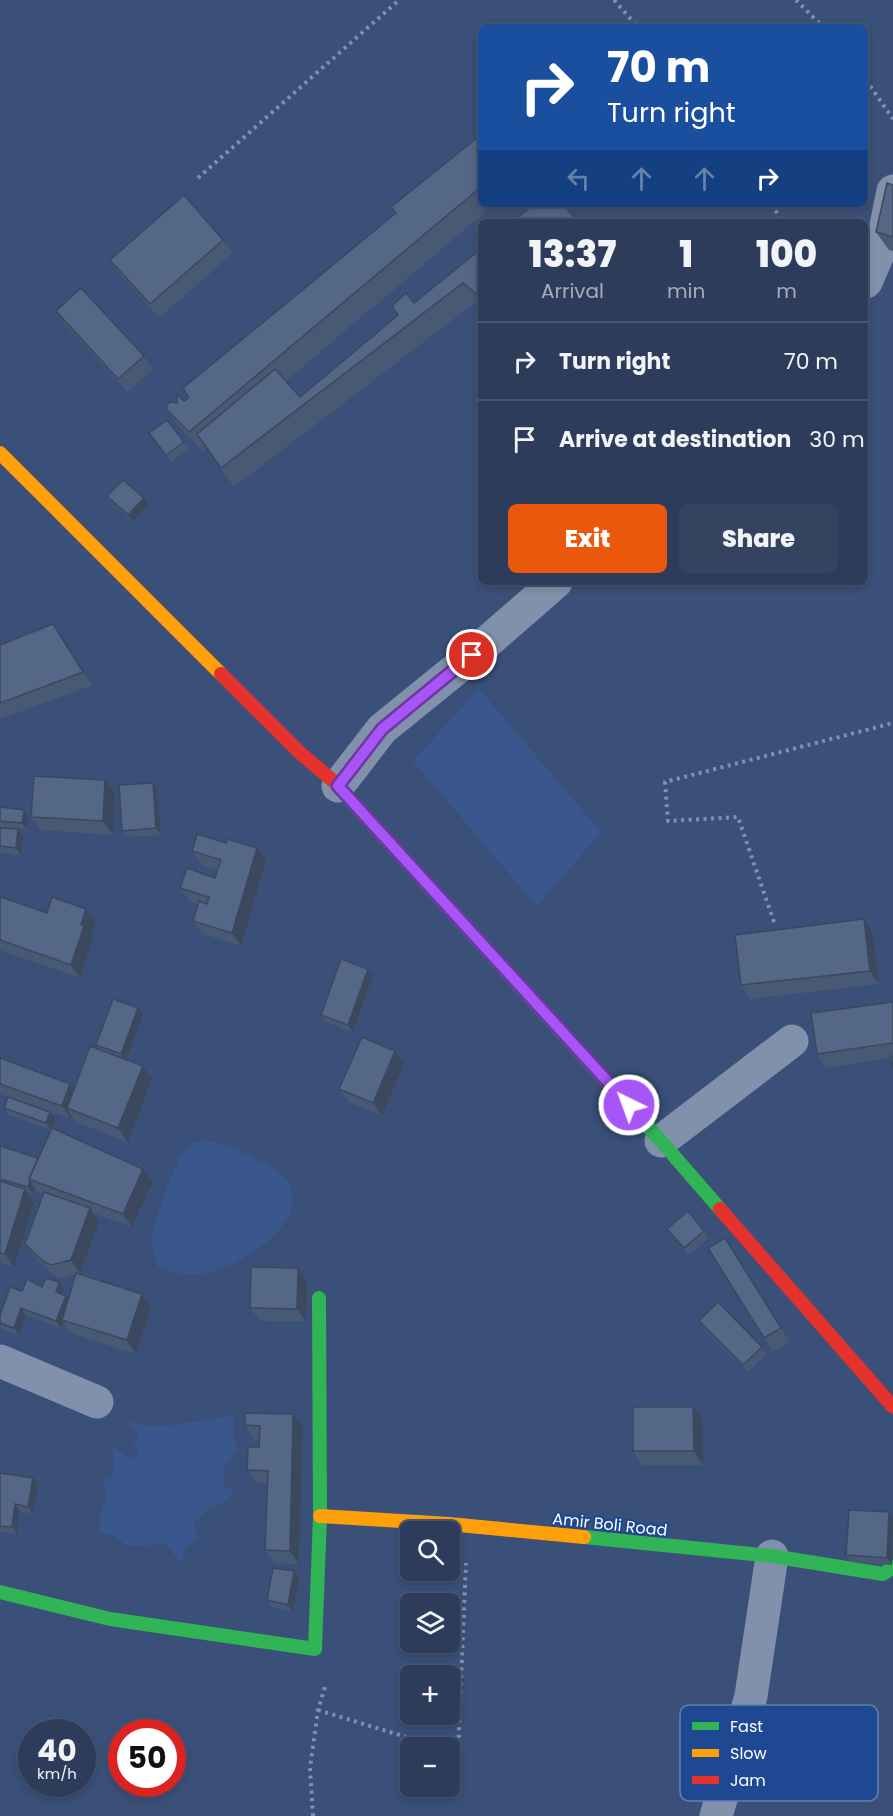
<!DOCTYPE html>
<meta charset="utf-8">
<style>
:root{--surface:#2c3c5a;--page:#344360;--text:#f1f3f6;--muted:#a6adbb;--line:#485670;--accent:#ea580c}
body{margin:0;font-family:Poppins,sans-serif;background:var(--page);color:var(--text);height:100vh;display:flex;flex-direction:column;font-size:22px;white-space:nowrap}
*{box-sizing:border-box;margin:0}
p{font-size:20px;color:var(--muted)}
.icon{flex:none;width:33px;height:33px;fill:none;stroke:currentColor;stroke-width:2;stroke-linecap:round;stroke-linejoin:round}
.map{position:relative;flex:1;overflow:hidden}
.sheet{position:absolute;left:478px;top:219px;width:390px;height:366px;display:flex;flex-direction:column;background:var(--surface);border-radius:9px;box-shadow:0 3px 9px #0003,0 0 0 2px var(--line)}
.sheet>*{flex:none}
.guide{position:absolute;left:478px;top:24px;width:390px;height:183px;border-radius:9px;box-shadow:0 3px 9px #0003,0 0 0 2px var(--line);background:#1a4fa0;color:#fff;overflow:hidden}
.buttons{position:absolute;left:400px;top:1521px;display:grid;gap:12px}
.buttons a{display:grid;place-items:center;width:60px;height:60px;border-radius:9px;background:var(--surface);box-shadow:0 3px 9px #0003,0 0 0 2px var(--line);font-size:30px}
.speed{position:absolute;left:18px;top:1719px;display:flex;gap:12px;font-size:30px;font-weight:700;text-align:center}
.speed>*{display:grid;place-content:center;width:78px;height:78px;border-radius:50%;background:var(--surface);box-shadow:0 3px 9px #0003,0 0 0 2px var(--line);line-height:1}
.speed small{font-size:15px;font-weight:400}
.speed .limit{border:9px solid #d22;background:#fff;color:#111}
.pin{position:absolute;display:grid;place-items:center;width:51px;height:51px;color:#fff;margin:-26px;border:3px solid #fff;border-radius:50%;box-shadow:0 2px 6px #0007}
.me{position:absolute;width:66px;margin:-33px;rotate:318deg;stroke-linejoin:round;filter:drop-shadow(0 0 4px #0008)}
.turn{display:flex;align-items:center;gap:21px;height:126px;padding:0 30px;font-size:27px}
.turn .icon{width:78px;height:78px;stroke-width:2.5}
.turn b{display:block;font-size:42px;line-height:51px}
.lanes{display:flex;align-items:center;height:57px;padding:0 30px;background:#0003;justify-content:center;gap:30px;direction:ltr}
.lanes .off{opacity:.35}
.eta{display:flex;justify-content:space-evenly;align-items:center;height:102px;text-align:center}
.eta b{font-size:36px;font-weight:800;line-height:42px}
.cta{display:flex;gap:12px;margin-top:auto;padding:12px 30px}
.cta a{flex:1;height:69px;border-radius:9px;background:var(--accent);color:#fff;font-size:24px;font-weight:800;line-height:69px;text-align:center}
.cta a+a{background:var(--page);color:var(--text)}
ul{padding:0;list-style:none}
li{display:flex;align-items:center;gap:18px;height:78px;padding:0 30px;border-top:2px solid var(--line)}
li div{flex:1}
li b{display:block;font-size:22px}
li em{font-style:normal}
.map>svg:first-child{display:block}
.water{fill:#3a578d}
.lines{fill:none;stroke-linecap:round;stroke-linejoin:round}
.path{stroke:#8291ab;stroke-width:4;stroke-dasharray:3 4.5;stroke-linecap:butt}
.street{stroke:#8291ab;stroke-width:33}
.fast{stroke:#30b455;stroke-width:14}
.slow{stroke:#ff9f0a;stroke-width:14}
.jam{stroke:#e5322d;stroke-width:14}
.wall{fill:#485974}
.shaded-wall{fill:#3b485e}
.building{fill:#546787;stroke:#3b485e;stroke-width:1.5}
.route-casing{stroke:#6d37a1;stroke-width:15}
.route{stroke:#a855f7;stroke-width:10}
.labels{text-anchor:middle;stroke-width:4.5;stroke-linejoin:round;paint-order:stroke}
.street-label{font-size:16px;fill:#fff;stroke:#1f4893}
.key{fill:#1f4893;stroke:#627fb3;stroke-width:1.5}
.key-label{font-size:16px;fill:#fff}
</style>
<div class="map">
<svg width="893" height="1816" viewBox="0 0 893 1816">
<rect width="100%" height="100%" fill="#3a5078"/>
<g class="water">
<path d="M 479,689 L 601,832 L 537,906 L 413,761 Z"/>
<path d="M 207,1140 C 227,1145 282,1166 290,1185 C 308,1228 233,1271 198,1274 C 184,1275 172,1272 158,1267 C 154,1258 151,1250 152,1240 C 152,1224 177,1155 190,1145 C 194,1141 202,1141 207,1140 Z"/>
<path d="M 233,1416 L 233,1436 L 238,1447 L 223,1470 L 224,1486 L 235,1490 L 225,1501 L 206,1510 L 193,1524 L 198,1540 L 185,1547 L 181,1564 L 167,1544 L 127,1546 L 113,1535 L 101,1533 L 100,1518 L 107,1492 L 102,1481 L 113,1476 L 113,1448 L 130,1458 L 139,1454 L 134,1445 L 139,1437 L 126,1420 L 144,1426 L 166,1426 Z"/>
</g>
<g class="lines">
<g class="path">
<path d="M 614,0 L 638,27"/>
<path d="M 796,0 L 823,27"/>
<path d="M 866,80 L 893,119"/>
<path d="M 198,178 L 399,0"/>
<path d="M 772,204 L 782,222"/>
<path d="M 774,922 L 738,817 L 668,821 L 665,782 L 893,723"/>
<path d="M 318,1710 L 442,1748"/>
<path d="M 450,1750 L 458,1752 L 466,1563"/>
<path d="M 313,1816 L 310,1768 L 318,1710 L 326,1684"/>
</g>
<g class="street">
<path d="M 866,282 L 882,245 L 893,191"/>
<path d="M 338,786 L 382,729 L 456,669 L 556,582"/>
<path d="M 661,1141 L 792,1041"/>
<path d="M 0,1361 L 97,1402"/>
<path d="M 716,1816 L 751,1696 L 772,1556"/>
</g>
<g class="fast">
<path d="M 332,780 L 661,1141 L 720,1209"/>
<path d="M 584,1537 L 772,1556 L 883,1574 L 893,1567"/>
<path d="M 0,1592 L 110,1619 L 315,1649 L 320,1516 L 319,1298"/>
</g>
<g class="slow">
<path d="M 0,453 L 221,674"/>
<path d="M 320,1516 L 449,1524 L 584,1537"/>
</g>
<g class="jam">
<path d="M 221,674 L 299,752 L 332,780"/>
<path d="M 720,1209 L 893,1407"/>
</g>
</g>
<g class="wall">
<path d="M 482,134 L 482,204 L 495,204 L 286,381 L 300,397 L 482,248 L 482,306 L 476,302 L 234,487 L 206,448 L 203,451 L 179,427 L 166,409 L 177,403 L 184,401 L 189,398 L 396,213 Z"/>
<path d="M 893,185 L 893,251 L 889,250 L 876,232 Z"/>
<path d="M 223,240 L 233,253 L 159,318 L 119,273 L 110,260 Z"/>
<path d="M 56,311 L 144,356 L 153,369 L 128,392 L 65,325 Z"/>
<path d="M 154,440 L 184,442 L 189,449 L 171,462 Z"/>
<path d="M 107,496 L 149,505 L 133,522 L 112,503 Z"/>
<path d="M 53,624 L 93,685 L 0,719 L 0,645 Z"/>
<path d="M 105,780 L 115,794 L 113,835 L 41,830 L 31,817 Z"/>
<path d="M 153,783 L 157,790 L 161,835 L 127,837 L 122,831 Z"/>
<path d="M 0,807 L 24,810 L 29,817 L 27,830 L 0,827 Z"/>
<path d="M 0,828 L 23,836 L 21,855 L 0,853 Z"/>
<path d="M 192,851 L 266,861 L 241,946 L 203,934 L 193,921 L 198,904 L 190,902 L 180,888 L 215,878 L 218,869 L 202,865 Z"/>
<path d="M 0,900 L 47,913 L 86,909 L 96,922 L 91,936 L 93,939 L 80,978 L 0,950 Z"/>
<path d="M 864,919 L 873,933 L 879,984 L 750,999 L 741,985 Z"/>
<path d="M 373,976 L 353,1032 L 325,1022 L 321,1015 Z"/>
<path d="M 893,1002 L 893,1067 L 891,1058 L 826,1068 L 817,1054 Z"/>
<path d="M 143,1015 L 127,1060 L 143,1066 L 152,1079 L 128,1142 L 76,1122 L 72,1117 L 71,1119 L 0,1094 L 0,1058 L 70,1084 L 74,1089 L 99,1049 L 96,1045 Z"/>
<path d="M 395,1051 L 404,1064 L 382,1116 L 349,1102 L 339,1089 Z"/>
<path d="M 4,1108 L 55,1119 L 51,1129 L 143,1169 L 153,1182 L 132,1227 L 93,1213 L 99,1222 L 80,1273 L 78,1274 L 142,1294 L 151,1307 L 136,1354 L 71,1333 L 63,1322 L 61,1328 L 26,1315 L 19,1335 L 2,1329 L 0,1326 L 0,1315 L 22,1291 L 42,1287 L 59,1282 L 64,1289 L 62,1294 L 68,1299 L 76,1274 L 61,1279 L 52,1274 L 35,1257 L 25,1244 L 43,1194 L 38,1193 L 35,1188 L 33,1194 L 28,1193 L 34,1202 L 14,1268 L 0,1263 L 0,1146 L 38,1158 L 51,1130 L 9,1115 Z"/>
<path d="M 667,1229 L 704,1231 L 709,1238 L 688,1255 Z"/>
<path d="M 734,1251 L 790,1342 L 773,1352 L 764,1338 Z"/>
<path d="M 307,1282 L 306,1322 L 260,1321 L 250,1308 Z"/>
<path d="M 699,1321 L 762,1347 L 767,1354 L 748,1372 L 704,1328 Z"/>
<path d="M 703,1421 L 703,1465 L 642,1465 L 633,1451 Z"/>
<path d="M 245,1425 L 303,1427 L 299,1564 L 274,1563 L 265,1550 L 267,1484 L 256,1483 L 247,1470 L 259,1447 L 260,1439 L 254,1439 Z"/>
<path d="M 0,1473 L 38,1485 L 33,1514 L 20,1511 L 17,1534 L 0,1532 Z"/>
<path d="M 893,1517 L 892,1565 L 851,1562 L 846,1555 Z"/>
<path d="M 299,1578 L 293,1612 L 272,1607 L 267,1600 Z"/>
</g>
<g class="shaded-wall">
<path d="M 144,498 L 149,505 L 133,522 L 128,515 Z"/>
<path d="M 53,624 L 62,637 L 93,685 L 83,672 Z"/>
<path d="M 105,780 L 115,794 L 113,835 L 103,821 Z"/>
<path d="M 153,783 L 157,790 L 161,835 L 156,828 Z"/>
<path d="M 24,810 L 29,817 L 27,830 L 22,823 Z"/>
<path d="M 18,829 L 23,836 L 21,855 L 16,848 Z"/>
<path d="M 257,848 L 266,861 L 241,946 L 232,933 Z"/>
<path d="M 86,909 L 96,922 L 91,936 L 93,939 L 80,978 L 71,965 L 81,925 Z"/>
<path d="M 864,919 L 873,933 L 879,984 L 870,971 Z"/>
<path d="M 368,969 L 373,976 L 353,1032 L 348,1025 Z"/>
<path d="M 138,1008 L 143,1015 L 126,1061 L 121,1054 Z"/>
<path d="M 395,1051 L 404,1064 L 382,1116 L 373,1103 Z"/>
<path d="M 143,1066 L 152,1079 L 128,1142 L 118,1128 Z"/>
<path d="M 70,1084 L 80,1097 L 67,1108 L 72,1117 L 71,1119 L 62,1106 Z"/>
<path d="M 50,1112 L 55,1119 L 51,1130 L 46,1123 Z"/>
<path d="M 143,1169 L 153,1182 L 132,1227 L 123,1214 Z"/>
<path d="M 30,1181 L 35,1188 L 33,1194 L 28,1187 Z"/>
<path d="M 25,1189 L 34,1202 L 14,1268 L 5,1254 Z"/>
<path d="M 90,1208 L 99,1222 L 80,1273 L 71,1260 Z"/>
<path d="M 725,1238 L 734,1251 L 790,1342 L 781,1328 Z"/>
<path d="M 298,1268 L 307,1282 L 306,1322 L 297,1309 Z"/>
<path d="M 59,1282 L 64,1289 L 60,1299 L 56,1292 Z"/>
<path d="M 142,1294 L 151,1307 L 136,1354 L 127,1340 Z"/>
<path d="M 66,1296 L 71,1303 L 62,1320 L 63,1322 L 61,1328 L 56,1321 Z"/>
<path d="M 21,1308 L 26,1315 L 19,1335 L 14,1328 Z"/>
<path d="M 693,1407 L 703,1421 L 703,1465 L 694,1451 Z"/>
<path d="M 293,1414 L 303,1427 L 299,1564 L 290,1551 Z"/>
<path d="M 33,1478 L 38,1485 L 33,1514 L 28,1507 Z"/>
<path d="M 15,1504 L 20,1511 L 17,1534 L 12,1527 Z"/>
<path d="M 889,1512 L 893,1517 L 892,1565 L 887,1558 Z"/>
<path d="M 294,1571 L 299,1578 L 293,1612 L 288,1605 Z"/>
</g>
<g class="building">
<path d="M 482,134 L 482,186 L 189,432 L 166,409 L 169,402 L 177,403 L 177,394 L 184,401 L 189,398 L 183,388 L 396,213 L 391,207 Z"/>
<path d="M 887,183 L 893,185 L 893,237 L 876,232 Z"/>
<path d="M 184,195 L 223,240 L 150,304 L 110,260 Z"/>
<path d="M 535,204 L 563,204 L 578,222 L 512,222 Z"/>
<path d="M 482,227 L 482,239 L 476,232 Z"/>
<path d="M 482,248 L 482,299 L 463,283 L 221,468 L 197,434 L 275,369 L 300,397 L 398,315 L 392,306 L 406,293 L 414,303 Z"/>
<path d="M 81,288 L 144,356 L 118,379 L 56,311 Z"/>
<path d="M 167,420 L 184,442 L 166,455 L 149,433 Z"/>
<path d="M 123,480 L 144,498 L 128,515 L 107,496 Z"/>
<path d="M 53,624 L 83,672 L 0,703 L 0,645 Z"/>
<path d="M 34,776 L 105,780 L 103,821 L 31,817 Z"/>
<path d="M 153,783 L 156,828 L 122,831 L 119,785 Z"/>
<path d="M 0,807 L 24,810 L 22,823 L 0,821 Z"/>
<path d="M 0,828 L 18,829 L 16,848 L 0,846 Z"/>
<path d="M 197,834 L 226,843 L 227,839 L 257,848 L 232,933 L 193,921 L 199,901 L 207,904 L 209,897 L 180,888 L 187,868 L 215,878 L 221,860 L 192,851 Z"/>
<path d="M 1,897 L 47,913 L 52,897 L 86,909 L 81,925 L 84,926 L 71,965 L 0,940 L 0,900 Z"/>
<path d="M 864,919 L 870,971 L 741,985 L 735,935 Z"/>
<path d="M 341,959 L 368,969 L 348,1025 L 321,1015 Z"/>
<path d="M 113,999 L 138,1008 L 121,1054 L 96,1045 Z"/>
<path d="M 893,1002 L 893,1043 L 817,1054 L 811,1013 Z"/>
<path d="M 362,1037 L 395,1051 L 373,1103 L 339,1089 Z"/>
<path d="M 90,1046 L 143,1066 L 118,1128 L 67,1108 Z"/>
<path d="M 893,1056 L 893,1067 L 890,1057 Z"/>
<path d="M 0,1058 L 70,1084 L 62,1106 L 0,1084 Z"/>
<path d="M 8,1097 L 50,1112 L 46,1123 L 4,1108 Z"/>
<path d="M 52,1128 L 143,1169 L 123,1214 L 29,1179 Z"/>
<path d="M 0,1146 L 38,1158 L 29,1179 L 30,1181 L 28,1187 L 0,1179 Z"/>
<path d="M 0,1181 L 25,1189 L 5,1254 L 0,1253 Z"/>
<path d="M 44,1192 L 90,1208 L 71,1260 L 51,1265 L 43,1261 L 25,1244 Z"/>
<path d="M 688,1211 L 704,1231 L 684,1248 L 667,1229 Z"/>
<path d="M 725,1238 L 781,1328 L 764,1338 L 708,1248 Z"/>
<path d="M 251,1267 L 298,1268 L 297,1309 L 250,1308 Z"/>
<path d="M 76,1273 L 142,1294 L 127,1340 L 62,1320 Z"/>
<path d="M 46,1278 L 59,1282 L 56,1292 L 66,1296 L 56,1321 L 21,1308 L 14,1328 L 0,1323 L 0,1315 L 10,1287 L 22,1291 L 27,1279 L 42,1287 Z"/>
<path d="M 718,1302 L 762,1347 L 743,1365 L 699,1321 Z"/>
<path d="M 633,1407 L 693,1407 L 694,1451 L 633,1451 Z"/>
<path d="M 245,1413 L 293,1414 L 290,1551 L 265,1550 L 268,1471 L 247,1470 L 248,1447 L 259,1447 L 260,1426 L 245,1425 Z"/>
<path d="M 0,1473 L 33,1478 L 28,1507 L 15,1504 L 12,1527 L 0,1526 Z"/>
<path d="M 849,1510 L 889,1512 L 887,1558 L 846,1555 Z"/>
<path d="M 273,1568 L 294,1571 L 288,1605 L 267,1600 Z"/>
</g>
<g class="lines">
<g class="route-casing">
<path id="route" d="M 472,655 L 382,729 L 338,786 L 629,1105"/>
</g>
<use href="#route" class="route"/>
</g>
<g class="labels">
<g class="street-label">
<text transform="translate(610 1524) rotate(6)" y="6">Amir Boli Road</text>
</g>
</g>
<rect x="680" y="1705" width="198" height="96" rx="9" class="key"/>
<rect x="692" y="1722" width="27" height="8" fill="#30b455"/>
<rect x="692" y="1749" width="27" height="8" fill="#ff9f0a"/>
<rect x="692" y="1776" width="27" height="8" fill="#e5322d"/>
<g class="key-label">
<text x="730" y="1732">Fast</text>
<text x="730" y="1759">Slow</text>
<text x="730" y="1786">Jam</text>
</g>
</svg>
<div class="buttons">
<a><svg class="icon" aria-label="search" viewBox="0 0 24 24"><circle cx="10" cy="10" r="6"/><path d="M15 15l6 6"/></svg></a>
<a><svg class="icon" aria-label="layers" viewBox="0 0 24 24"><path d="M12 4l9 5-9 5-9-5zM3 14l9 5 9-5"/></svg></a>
<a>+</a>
<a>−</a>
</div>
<div class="speed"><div>40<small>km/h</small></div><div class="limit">50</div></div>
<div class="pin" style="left:472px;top:655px;background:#d93025"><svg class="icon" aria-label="arrive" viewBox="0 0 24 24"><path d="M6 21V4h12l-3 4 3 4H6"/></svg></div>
<svg class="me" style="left:629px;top:1105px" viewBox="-20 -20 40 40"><circle r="17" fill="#a855f7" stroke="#fff" stroke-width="3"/><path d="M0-11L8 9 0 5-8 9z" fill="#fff"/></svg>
<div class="guide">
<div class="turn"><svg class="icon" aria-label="right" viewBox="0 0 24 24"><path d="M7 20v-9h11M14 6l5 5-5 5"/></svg><div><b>70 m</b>Turn right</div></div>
<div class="lanes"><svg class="icon off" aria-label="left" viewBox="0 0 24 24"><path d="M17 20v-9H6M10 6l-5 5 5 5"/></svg><svg class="icon off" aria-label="ahead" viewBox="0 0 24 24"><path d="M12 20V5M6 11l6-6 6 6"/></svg><svg class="icon off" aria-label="ahead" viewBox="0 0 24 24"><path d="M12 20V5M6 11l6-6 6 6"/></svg><svg class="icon" aria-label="right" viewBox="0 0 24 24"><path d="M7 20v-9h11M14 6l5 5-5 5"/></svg></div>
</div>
<section class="sheet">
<div class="eta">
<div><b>13:37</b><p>Arrival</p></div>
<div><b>1</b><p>min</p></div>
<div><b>100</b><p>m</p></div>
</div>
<ul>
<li><svg class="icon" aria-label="right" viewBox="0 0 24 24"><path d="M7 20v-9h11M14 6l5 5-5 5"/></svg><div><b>Turn right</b></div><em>70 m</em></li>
<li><svg class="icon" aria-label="arrive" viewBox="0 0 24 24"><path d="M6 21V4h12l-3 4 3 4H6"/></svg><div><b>Arrive at destination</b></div><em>30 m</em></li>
</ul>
<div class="cta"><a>Exit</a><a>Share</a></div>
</section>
</div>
